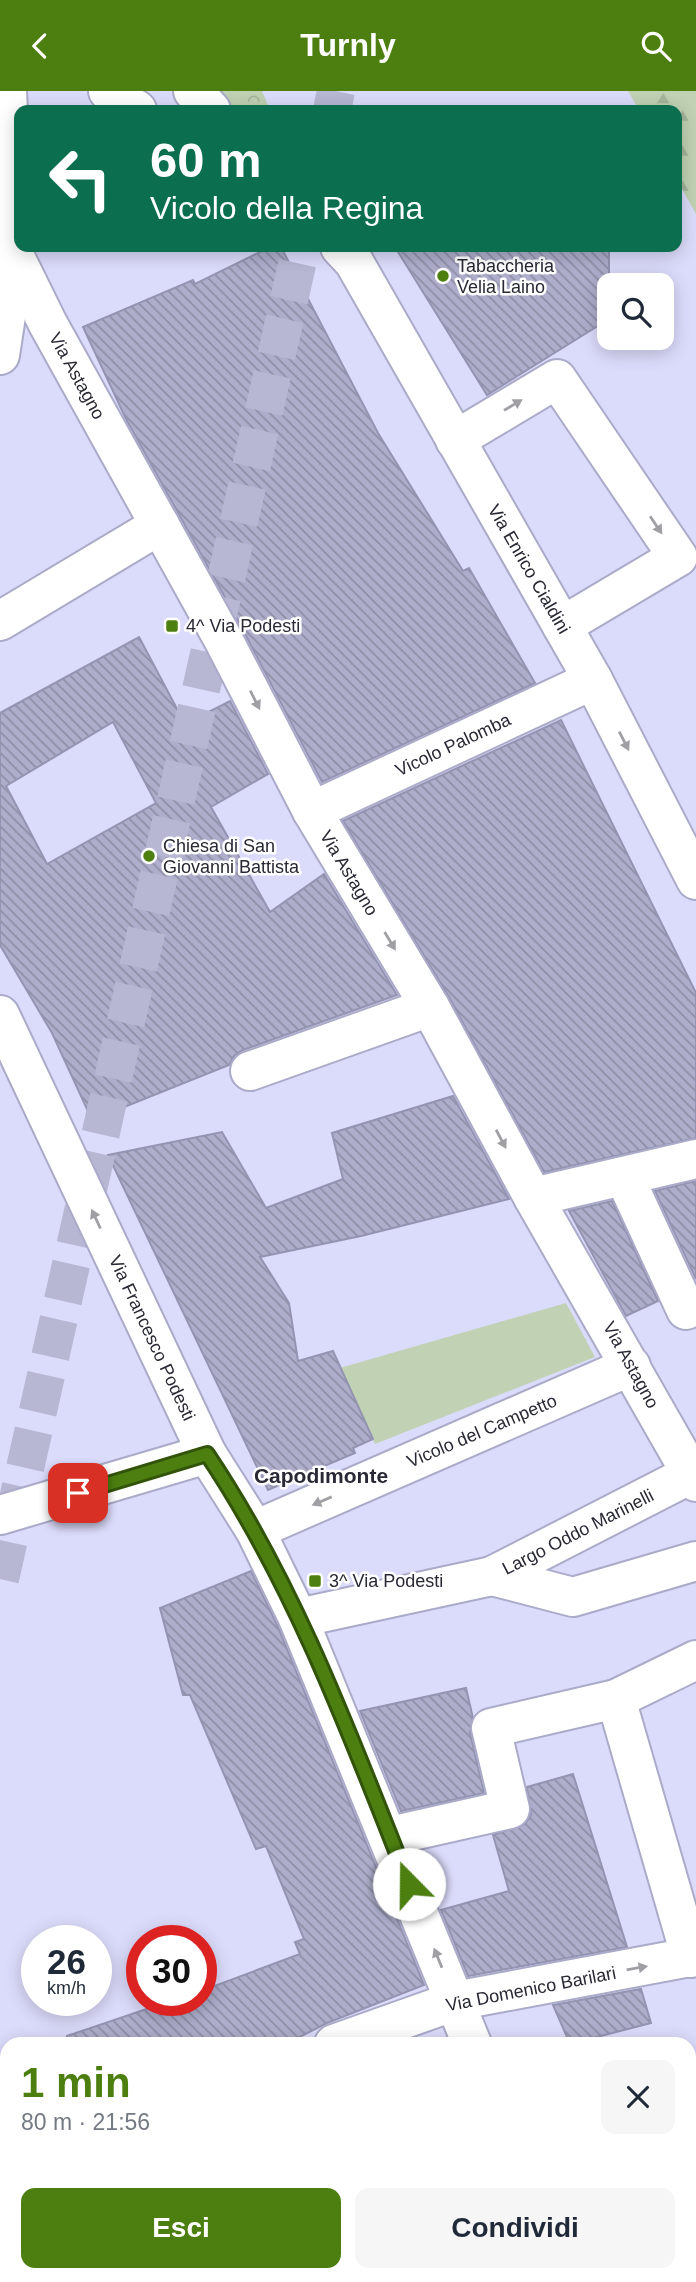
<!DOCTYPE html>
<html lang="it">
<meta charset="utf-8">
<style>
:root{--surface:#fff;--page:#f6f6f7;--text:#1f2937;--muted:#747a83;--accent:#4c7f10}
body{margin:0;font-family:Helvetica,sans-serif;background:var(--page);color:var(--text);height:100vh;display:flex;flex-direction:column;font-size:26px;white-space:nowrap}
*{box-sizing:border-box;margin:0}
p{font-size:23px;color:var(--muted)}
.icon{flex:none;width:38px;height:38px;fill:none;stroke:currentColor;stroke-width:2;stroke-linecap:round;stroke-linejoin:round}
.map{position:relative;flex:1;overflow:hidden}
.sheet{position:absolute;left:0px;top:1946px;width:696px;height:245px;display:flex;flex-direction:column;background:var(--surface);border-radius:21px 21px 0 0;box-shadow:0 4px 18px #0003}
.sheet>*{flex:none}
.guide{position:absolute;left:14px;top:14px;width:668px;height:147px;border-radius:14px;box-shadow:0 4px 18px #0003;background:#0b6e4f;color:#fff;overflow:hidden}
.buttons{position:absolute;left:597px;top:182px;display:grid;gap:14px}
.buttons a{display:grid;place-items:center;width:77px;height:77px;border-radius:14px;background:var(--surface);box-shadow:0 4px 18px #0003;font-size:35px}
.speed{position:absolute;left:21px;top:1834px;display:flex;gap:14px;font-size:35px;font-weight:700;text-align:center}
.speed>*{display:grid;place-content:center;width:91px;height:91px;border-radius:50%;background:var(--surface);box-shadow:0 4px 18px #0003;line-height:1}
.speed small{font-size:18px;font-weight:400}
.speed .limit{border:10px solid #d22;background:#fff;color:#111}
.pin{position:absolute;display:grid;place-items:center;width:60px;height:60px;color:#fff;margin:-30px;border-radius:14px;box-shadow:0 4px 10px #0006}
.me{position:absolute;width:77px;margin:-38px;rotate:338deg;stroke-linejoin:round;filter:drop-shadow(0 0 5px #0008)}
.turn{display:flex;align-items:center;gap:24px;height:147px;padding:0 21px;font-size:32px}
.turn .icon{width:91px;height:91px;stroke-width:2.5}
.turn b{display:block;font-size:49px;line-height:60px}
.round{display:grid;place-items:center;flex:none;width:74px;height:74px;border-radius:14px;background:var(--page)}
.headline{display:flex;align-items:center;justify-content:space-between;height:119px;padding:0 21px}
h1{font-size:42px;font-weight:800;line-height:52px;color:var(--accent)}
.primary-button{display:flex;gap:14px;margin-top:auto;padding:14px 21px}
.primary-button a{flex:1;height:80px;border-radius:14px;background:var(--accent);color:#fff;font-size:28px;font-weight:800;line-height:80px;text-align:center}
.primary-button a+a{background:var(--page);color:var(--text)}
header{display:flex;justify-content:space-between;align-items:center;height:91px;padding:0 21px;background:var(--accent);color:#fff;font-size:32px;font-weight:800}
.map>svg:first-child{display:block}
.grass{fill:#c0d2b3}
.forest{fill:url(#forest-firs)}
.park{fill:url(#park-crowns)}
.building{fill:url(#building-back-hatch);stroke:#9494b2;stroke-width:2;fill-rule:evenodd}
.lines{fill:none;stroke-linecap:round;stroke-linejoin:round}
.major-tunnel{stroke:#b7b7d3;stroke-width:38;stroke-dasharray:38 19;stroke-linecap:butt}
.minor-casing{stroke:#aaaac9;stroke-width:42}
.minor{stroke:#fff;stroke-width:38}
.oneway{fill:#9f9fa4}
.route-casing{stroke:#31530a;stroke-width:18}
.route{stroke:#4c7f10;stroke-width:12}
.poi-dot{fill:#4c7f10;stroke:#fff;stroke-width:2.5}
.labels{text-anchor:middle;stroke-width:5;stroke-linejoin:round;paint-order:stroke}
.poi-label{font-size:18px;fill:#292935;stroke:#fff;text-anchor:start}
.street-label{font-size:18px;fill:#292935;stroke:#fff}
.quarter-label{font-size:21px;font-weight:bold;fill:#292935;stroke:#fff}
</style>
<header><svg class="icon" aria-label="back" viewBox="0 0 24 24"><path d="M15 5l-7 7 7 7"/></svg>Turnly<svg class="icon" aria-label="search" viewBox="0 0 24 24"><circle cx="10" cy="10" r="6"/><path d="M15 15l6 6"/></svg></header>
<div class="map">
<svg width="696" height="2191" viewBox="0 0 696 2191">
<defs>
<pattern id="forest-firs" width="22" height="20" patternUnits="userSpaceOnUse" patternTransform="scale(1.75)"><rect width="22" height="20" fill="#c0d2b3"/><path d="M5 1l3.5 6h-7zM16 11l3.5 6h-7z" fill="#a5b49b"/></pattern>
<pattern id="park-crowns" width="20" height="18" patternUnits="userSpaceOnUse" patternTransform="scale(1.75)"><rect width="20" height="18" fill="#c0d2b3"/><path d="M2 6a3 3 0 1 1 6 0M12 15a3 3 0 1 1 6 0" fill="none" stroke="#a5b49b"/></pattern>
<pattern id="building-back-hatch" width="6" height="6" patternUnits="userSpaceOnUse" patternTransform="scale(1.75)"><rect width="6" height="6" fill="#aeaecc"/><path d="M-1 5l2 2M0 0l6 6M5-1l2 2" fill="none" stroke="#8e8ea6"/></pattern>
</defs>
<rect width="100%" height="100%" fill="#dbdbfb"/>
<path class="grass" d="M 566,1212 L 595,1266 L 375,1353 L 340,1277 Z"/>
<path class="forest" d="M 628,0 L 696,0 L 696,123 L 677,89 L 677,19 L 639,19 Z"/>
<path class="park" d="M 192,0 L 262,0 L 270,19 L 222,19 Z"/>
<g class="building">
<path d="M 270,156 L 281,156 L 378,342 L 463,480 L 469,477 L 535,592 L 322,691 L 242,537 L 126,328 L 83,236 L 193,189 L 195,193 Z"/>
<path d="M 395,156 L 609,156 L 609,228 L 487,304 Z"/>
<path d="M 139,546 L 185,633 L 230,610 L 268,683 L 211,716 L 270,821 L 324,783 L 397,904 L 243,959 L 234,965 L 229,974 L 92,1029 L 52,942 L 0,854 L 0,622 ZM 113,631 L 156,712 L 47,773 L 6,695 Z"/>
<path d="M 561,629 L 696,902 L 696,1047 L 544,1081 L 449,906 L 343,730 Z"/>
<path d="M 453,1005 L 509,1108 L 361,1145 L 260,1166 L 289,1212 L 298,1270 L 333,1260 L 373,1348 L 353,1357 L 355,1362 L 268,1399 L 108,1064 L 222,1041 L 266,1117 L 343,1088 L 332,1042 Z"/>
<path d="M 696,1090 L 696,1188 L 655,1100 Z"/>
<path d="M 612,1110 L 658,1210 L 626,1225 L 569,1120 Z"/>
<path d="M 251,1480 L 278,1536 L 424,1894 L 327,1932 L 286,1953 L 69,1953 L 67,1945 L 173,1909 L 201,1909 L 201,1900 L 300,1863 L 295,1851 L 304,1848 L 266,1755 L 256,1758 L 190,1604 L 183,1604 L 160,1517 Z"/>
<path d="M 466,1597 L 473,1627 L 470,1642 L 484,1702 L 401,1720 L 360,1620 Z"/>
<path d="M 573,1683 L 627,1856 L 468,1885 L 441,1819 L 509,1800 L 493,1744 L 525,1733 L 531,1724 L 527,1696 Z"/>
<path d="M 641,1898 L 651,1932 L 570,1953 L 553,1914 Z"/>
</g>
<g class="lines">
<g class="major-tunnel">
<path d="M 332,19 L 336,0"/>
<path d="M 0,1488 L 301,156"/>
</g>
<g class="minor-casing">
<g id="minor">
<path d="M 108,0 L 137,19"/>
<path d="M 193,0 L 211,19"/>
<path d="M 340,156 L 354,171 L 593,589 L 696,789"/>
<path d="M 15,166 L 48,233 L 223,548 L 312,720 L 430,916 L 533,1106 L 696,1391"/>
<path d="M 0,264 L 15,166 L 7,0"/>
<path d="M 455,349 L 557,288 L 678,466 L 562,535"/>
<path d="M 0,530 L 160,434"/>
<path d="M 312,720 L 593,589"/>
<path d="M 0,924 L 207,1363 L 255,1439 L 298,1527 L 472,1953"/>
<path d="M 250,980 L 430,916"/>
<path d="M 625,1087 L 686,1219"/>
<path d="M 533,1106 L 696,1068"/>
<path d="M 0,1424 L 207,1363"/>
<path d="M 255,1439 L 631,1275"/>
<path d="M 492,1485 L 573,1506 L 696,1470"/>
<path d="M 298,1527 L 492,1485 L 691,1383"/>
<path d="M 616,1608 L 691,1867"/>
<path d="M 390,1745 L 510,1718 L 491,1637 L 616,1608 L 696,1569"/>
<path d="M 334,1953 L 455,1910 L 696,1865"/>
<path d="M 0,2071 L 7,2068"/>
<path d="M 570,2184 L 573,2191"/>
<path d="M 254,2191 L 257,2184"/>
</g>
</g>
<use href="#minor" class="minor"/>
</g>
<defs><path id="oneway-solid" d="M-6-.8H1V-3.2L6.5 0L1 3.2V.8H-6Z" transform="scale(1.75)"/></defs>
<g class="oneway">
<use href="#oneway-solid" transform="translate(513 314) rotate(-31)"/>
<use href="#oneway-solid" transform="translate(656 434) rotate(56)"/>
<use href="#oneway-solid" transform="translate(255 609) rotate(63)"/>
<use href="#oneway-solid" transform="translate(624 650) rotate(63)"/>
<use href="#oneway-solid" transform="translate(390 850) rotate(59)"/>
<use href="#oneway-solid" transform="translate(501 1048) rotate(62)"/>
<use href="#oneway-solid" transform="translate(96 1128) rotate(-115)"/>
<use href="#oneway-solid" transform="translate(322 1410) rotate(157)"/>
<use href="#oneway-solid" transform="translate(438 1867) rotate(-112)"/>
<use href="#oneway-solid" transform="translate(637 1877) rotate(-10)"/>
</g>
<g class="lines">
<g class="route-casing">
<path id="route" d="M 78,1402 L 207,1363 C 295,1494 351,1646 409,1793"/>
</g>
<use href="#route" class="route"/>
</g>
<g class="poi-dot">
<circle cx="443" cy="185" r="7"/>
<rect x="165" y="528" width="14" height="14" rx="3.5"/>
<circle cx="149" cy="765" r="7"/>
<rect x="308" y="1483" width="14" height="14" rx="3.5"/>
</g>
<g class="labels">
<g class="poi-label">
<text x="457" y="181">Tabaccheria<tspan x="457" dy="21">Velia Laino</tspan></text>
<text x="186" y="541">4^ Via Podesti</text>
<text x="163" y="761">Chiesa di San<tspan x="163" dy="21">Giovanni Battista</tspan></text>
<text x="329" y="1496">3^ Via Podesti</text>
</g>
<g class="street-label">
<text transform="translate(77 285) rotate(61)" y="6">Via Astagno</text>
<text transform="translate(529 478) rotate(60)" y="6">Via Enrico Cialdini</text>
<text transform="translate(453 654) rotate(-25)" y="6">Vicolo Palomba</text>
<text transform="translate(349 782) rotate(59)" y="6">Via Astagno</text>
<text transform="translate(152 1247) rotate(65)" y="6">Via Francesco Podesti</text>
<text transform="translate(631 1274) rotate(61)" y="6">Via Astagno</text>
<text transform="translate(482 1340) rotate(-23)" y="6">Vicolo del Campetto</text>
<text transform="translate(578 1441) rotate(-27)" y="6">Largo Oddo Marinelli</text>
<text transform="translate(531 1898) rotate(-11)" y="6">Via Domenico Barilari</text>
</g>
<g class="quarter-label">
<text x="321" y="1392">Capodimonte</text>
</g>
</g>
</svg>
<div class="buttons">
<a><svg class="icon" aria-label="search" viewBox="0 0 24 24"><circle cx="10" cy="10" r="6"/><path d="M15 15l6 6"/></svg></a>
</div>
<div class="speed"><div>26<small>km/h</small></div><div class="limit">30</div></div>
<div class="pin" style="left:78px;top:1402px;background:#d93025"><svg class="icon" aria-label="arrive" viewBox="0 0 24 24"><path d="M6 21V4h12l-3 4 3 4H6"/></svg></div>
<svg class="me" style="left:409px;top:1793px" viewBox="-20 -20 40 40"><circle r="19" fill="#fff"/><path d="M0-13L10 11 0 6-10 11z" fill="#4c7f10"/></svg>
<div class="guide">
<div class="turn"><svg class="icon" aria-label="left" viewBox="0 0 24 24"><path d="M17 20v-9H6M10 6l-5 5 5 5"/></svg><div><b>60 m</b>Vicolo della Regina</div></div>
</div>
<section class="sheet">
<div class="headline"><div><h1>1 min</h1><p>80 m · 21:56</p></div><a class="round"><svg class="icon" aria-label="close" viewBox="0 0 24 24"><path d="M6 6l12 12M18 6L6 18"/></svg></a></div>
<div class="primary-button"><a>Esci</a><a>Condividi</a></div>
</section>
</div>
